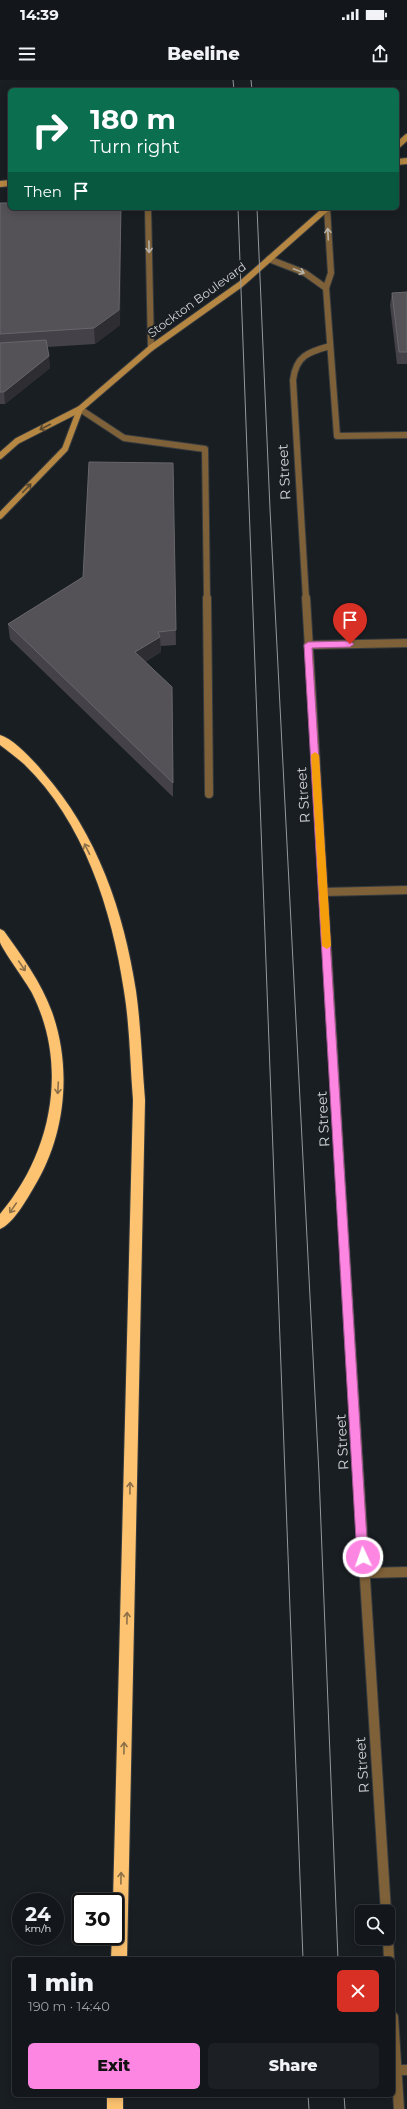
<!DOCTYPE html>
<meta charset="utf-8">
<style>
:root{--surface:#13161a;--page:#1c1f23;--text:#f1f3f6;--muted:#9d9fa2;--line:#323539;--accent:#fd86e3}
body{margin:0;font-family:Montserrat,sans-serif;background:var(--page);color:var(--text);height:100vh;display:flex;flex-direction:column;font-size:15px;white-space:nowrap}
*{box-sizing:border-box;margin:0}
p{font-size:13px;color:var(--muted)}
.icon{flex:none;width:22px;height:22px;fill:none;stroke:currentColor;stroke-width:2;stroke-linecap:round;stroke-linejoin:round}
.map{position:relative;flex:1;overflow:hidden}
.side{position:absolute;left:12px;top:1877px;width:383px;height:140px;display:flex;flex-direction:column;background:var(--surface);border-radius:6px;box-shadow:0 2px 10px #0003,0 0 0 1px var(--line)}
.side>*{flex:none}
.hud{position:absolute;left:8px;top:8px;width:391px;height:122px;border-radius:6px;box-shadow:0 2px 10px #0003,0 0 0 1px var(--line);background:#0b6e4f;color:#fff;overflow:hidden}
.buttons{position:absolute;left:355px;top:1825px;display:grid;gap:8px}
.buttons a{display:grid;place-items:center;width:40px;height:40px;border-radius:6px;background:var(--surface);box-shadow:0 2px 10px #0003,0 0 0 1px var(--line);font-size:20px}
.speed{position:absolute;left:12px;top:1813px;display:flex;gap:8px;font-size:20px;font-weight:700;text-align:center}
.speed>*{display:grid;place-content:center;width:52px;height:52px;border-radius:50%;background:var(--surface);box-shadow:0 2px 10px #0003,0 0 0 1px var(--line);line-height:1}
.speed small{font-size:10px;font-weight:400}
.speed .limit{border:2px solid #111;border-radius:6px;background:#fff;color:#111}
.pin{position:absolute;display:grid;place-items:center;width:34px;height:34px;color:#fff;margin:-41px -17px;border-radius:50% 50% 50% 0;rotate:-45deg;box-shadow:0 0 4px #0007}
.pin .icon{rotate:45deg}
.me{position:absolute;width:44px;margin:-22px;rotate:357deg;stroke-linejoin:round;filter:drop-shadow(0 0 3px #0008)}
.turn{display:flex;align-items:center;gap:14px;height:84px;padding:0 16px;font-size:18px}
.turn .icon{width:52px;height:52px;stroke-width:2.5}
.turn b{display:block;font-size:28px;line-height:34px}
.then{display:flex;align-items:center;height:38px;padding:0 16px;background:#0003;gap:8px;font-size:15px}
.round{display:grid;place-items:center;flex:none;width:42px;height:42px;border-radius:6px;background:var(--page)}
.head{display:flex;align-items:center;justify-content:space-between;height:68px;padding:0 16px}
h1{font-size:24px;font-weight:800;line-height:30px}
.primary-button{display:flex;gap:8px;margin-top:auto;padding:8px 16px}
.primary-button a{flex:1;height:46px;border-radius:6px;background:var(--accent);color:#111;font-size:16px;font-weight:800;line-height:46px;text-align:center}
.primary-button a+a{background:var(--page);color:var(--text)}
.status{display:flex;justify-content:space-between;align-items:center;height:28px;padding:0 20px;background:var(--surface);direction:ltr}
.status svg{height:11px;fill:currentColor}
header{display:flex;justify-content:space-between;align-items:center;height:52px;padding:0 16px;background:var(--surface);font-size:18px;font-weight:800}
.map>svg:first-child{display:block}
.lines{fill:none;stroke-linecap:round;stroke-linejoin:round}
.lane-far2-casing{stroke:#363b3f;stroke-width:8}
.lane-far1-casing{stroke:#363b3f;stroke-width:10}
.lane-casing{stroke:#363b3f;stroke-width:12}
.street-far2-casing{stroke:#363b3f;stroke-width:8}
.street-far1-casing{stroke:#363b3f;stroke-width:10}
.street-casing{stroke:#363b3f;stroke-width:12}
.secondary-casing{stroke:#363b3f;stroke-width:8}
.highway-casing{stroke:#363b3f;stroke-width:2}
.lane-far2{stroke:#7e6138;stroke-width:6}
.lane-far1{stroke:#7e6138;stroke-width:8}
.lane{stroke:#7e6138;stroke-width:10}
.street-far2{stroke:#7e6138;stroke-width:6}
.street-far1{stroke:#7e6138;stroke-width:8}
.street{stroke:#7e6138;stroke-width:10}
.secondary{stroke:#b68742;stroke-width:6}
.highway{fill:#fec370;fill-rule:evenodd}
.tram{stroke:#94999b;stroke-width:1}
.wall{fill:#444248}
.shaded-wall{fill:#2d2d32}
.building{fill:#545257;stroke:#67666b}
.oneway{stroke:#b7b2a7}
.oneway2{stroke:#58482f}
.oneway3{stroke:#8c7049}
.route{fill:#fd86e3;stroke:#a45794}
.slow{fill:#f59e0b}
.labels{text-anchor:middle;stroke-width:4;stroke-linejoin:round;paint-order:stroke}
.far-street-label{font-size:12px;fill:#d0d4d6;stroke:#191e22}
.street-label{font-size:14px;fill:#d0d4d6;stroke:#191e22}
</style>
<div class="status"><b>14:39</b><svg viewBox="0 0 49 12"><path d="M0 12V9h3v3zM5 12V6h3v6zM10 12V3h3v9zM15 12V0h3v12zM26 1h20v11H26zM47 4h2v5h-2z"/></svg></div>
<header><svg class="icon" aria-label="menu" viewBox="0 0 24 24"><path d="M4 6h16M4 12h16M4 18h16"/></svg>Beeline<svg class="icon" aria-label="share" viewBox="0 0 24 24"><path d="M12 15V3M7 8l5-5 5 5M5 13v7h14v-7"/></svg></header>
<div class="map">
<svg width="407" height="2029" viewBox="0 0 407 2029">
<rect width="100%" height="100%" fill="#191e22"/>
<g class="lines">
<g class="lane-far2-casing">
<path id="lane-far2" d="M 80,329 L 124,358 L 205,369 L 207,519"/>
</g>
<g class="lane-far1-casing">
<g id="lane-far1">
<path d="M 207,518 L 209,714"/>
<path d="M 308,565 L 407,563"/>
</g>
</g>
<g class="lane-casing">
<path id="lane" d="M 396,1990 L 407,1990"/>
</g>
<g class="street-far2-casing">
<g id="street-far2">
<path d="M 148,128 L 151,268"/>
<path d="M 327,128 L 331,193 L 326,208 L 337,356 L 407,355"/>
<path d="M 269,179 L 305,193 L 326,208"/>
<path d="M 306,519 L 293,300 C 296,276 308,272 330,266"/>
</g>
</g>
<g class="street-far1-casing">
<g id="street-far1">
<path d="M 306,518 L 346,1182"/>
<path d="M 324,812 L 407,810"/>
</g>
</g>
<g class="street-casing">
<g id="street">
<path d="M 345,1181 L 386,1832"/>
<path d="M 364,1493 L 407,1492"/>
<path d="M 388,1858 L 389,1879"/>
<path d="M 393,1937 L 399,2029"/>
</g>
</g>
<g class="secondary-casing">
<g id="secondary">
<path d="M 397,66 L 407,57"/>
<path d="M 397,82 L 407,81"/>
<path d="M 0,104 L 10,103"/>
<path d="M 0,376 L 17,361 L 80,329 L 151,268 L 241,204 L 327,128"/>
<path d="M 0,436 L 65,369 L 80,329"/>
</g>
</g>
<g class="highway-casing">
<g id="highway">
<path d="M 0,655 C 14,659 34,681 43,692 C 97,753 124,832 136,911 C 141,947 142,984 145,1020 L 127,1879 L 111,1879 L 112,1856 L 115,1856 L 115,1822 L 113,1822 L 133,1020 C 130,984 130,947 124,911 C 112,830 84,742 24,684 C 16,677 8,671 0,665 Z"/>
<path d="M 0,849 L 4,851 C 22,876 41,902 52,932 C 72,988 66,1055 34,1107 C 27,1119 13,1144 0,1149 L 0,1134 C 52,1073 69,986 32,913 C 27,903 1,868 0,862 C 0,858 0,853 0,849 Z"/>
<rect x="107" y="2015" width="16" height="14"/>
</g>
</g>
<use href="#lane-far2" class="lane-far2"/>
<use href="#lane-far1" class="lane-far1"/>
<use href="#lane" class="lane"/>
<use href="#street-far2" class="street-far2"/>
<use href="#street-far1" class="street-far1"/>
<use href="#street" class="street"/>
<use href="#secondary" class="secondary"/>
<use href="#highway" class="highway"/>
<g class="tram">
<path d="M 233,0 L 234,10"/>
<path d="M 251,0 L 252,10"/>
<path d="M 238,128 L 303,1879"/>
<path d="M 257,128 L 270,429 L 319,1394 L 338,1879"/>
<path d="M 308,2015 L 309,2029"/>
<path d="M 344,2015 L 345,2029"/>
</g>
</g>
<g class="wall">
<path d="M 0,123 L 10,128 L 121,128 L 121,133 L 120,245 L 95,264 L 47,267 L 50,288 L 5,324 L 0,324 Z"/>
<path d="M 407,212 L 407,284 L 397,284 L 390,225 L 392,213 Z"/>
<path d="M 173,383 L 176,565 L 161,566 L 161,572 L 145,582 L 172,607 L 173,717 L 10,559 L 8,544 L 83,497 Z"/>
</g>
<g class="shaded-wall">
<path d="M 121,128 L 120,245 L 95,264 L 94,248 Z"/>
<path d="M 49,276 L 50,288 L 5,324 L 4,312 Z"/>
<path d="M 160,557 L 161,572 L 136,587 L 135,572 Z"/>
</g>
<g class="building">
<path d="M 0,123 L 10,123 L 10,128 L 121,128 L 119,230 L 94,248 L 0,254 Z"/>
<path d="M 407,212 L 407,272 L 399,272 L 392,213 Z"/>
<path d="M 46,260 L 49,276 L 4,312 L 0,312 L 0,263 Z"/>
<path d="M 89,382 L 173,383 L 176,550 L 158,552 L 160,557 L 135,572 L 172,607 L 173,703 L 8,544 L 83,497 Z"/>
</g>
<defs><path id="oneway-shaft" d="M-6 0H5M1.5-3L5.5 0L1.5 3" fill="none" stroke-width="1.6" stroke-linecap="round" stroke-linejoin="round"/></defs>
<g class="oneway">
<use href="#oneway-shaft" transform="translate(328 154) rotate(-93)"/>
<use href="#oneway-shaft" transform="translate(149 167) rotate(89)"/>
<use href="#oneway-shaft" transform="translate(299 191) rotate(22)"/>
</g>
<g class="oneway2">
<use href="#oneway-shaft" transform="translate(45 347) rotate(153)"/>
<use href="#oneway-shaft" transform="translate(27 408) rotate(-46)"/>
</g>
<g class="oneway3">
<use href="#oneway-shaft" transform="translate(87 769) rotate(-116)"/>
<use href="#oneway-shaft" transform="translate(22 886) rotate(56)"/>
<use href="#oneway-shaft" transform="translate(58 1008) rotate(93)"/>
<use href="#oneway-shaft" transform="translate(13 1128) rotate(124)"/>
<use href="#oneway-shaft" transform="translate(130 1408) rotate(-89)"/>
<use href="#oneway-shaft" transform="translate(127 1538) rotate(-89)"/>
<use href="#oneway-shaft" transform="translate(124 1668) rotate(-89)"/>
<use href="#oneway-shaft" transform="translate(121 1798) rotate(-89)"/>
</g>
<path class="route" d="M 350,561 L 354,564 L 350,567 L 312,568 L 368,1477 L 366,1481 L 363,1482 L 359,1481 L 357,1477 L 304,565 L 308,562 Z"/>
<path class="slow" d="M 315,672 L 319,675 L 331,866 L 327,869 L 322,866 L 311,675 Z"/>
<g class="labels">
<g class="far-street-label">
<text transform="translate(197 220) rotate(-36)" y="4">Stockton Boulevard</text>
</g>
<g class="street-label">
<text transform="translate(284 392) rotate(-93)" y="5">R Street</text>
<text transform="translate(303 715) rotate(-94)" y="5">R Street</text>
<text transform="translate(323 1039) rotate(-93)" y="5">R Street</text>
<text transform="translate(342 1362) rotate(-93)" y="5">R Street</text>
<text transform="translate(362 1685) rotate(-94)" y="5">R Street</text>
</g>
</g>
</svg>
<div class="buttons">
<a><svg class="icon" aria-label="search" viewBox="0 0 24 24"><circle cx="10" cy="10" r="6"/><path d="M15 15l6 6"/></svg></a>
</div>
<div class="speed"><div>24<small>km/h</small></div><div class="limit">30</div></div>
<div class="pin" style="left:350px;top:564px;background:#d93025"><svg class="icon" aria-label="arrive" viewBox="0 0 24 24"><path d="M6 21V4h12l-3 4 3 4H6"/></svg></div>
<svg class="me" style="left:363px;top:1477px" viewBox="-20 -20 40 40"><circle r="17" fill="#fd86e3" stroke="#fff" stroke-width="3"/><path d="M0-11L8 9 0 5-8 9z" fill="#fff"/></svg>
<div class="hud">
<div class="turn"><svg class="icon" aria-label="right" viewBox="0 0 24 24"><path d="M7 20v-9h11M14 6l5 5-5 5"/></svg><div><b>180 m</b>Turn right</div></div>
<div class="then">Then<svg class="icon" aria-label="arrive" viewBox="0 0 24 24"><path d="M6 21V4h12l-3 4 3 4H6"/></svg></div>
</div>
<section class="side">
<div class="head"><div><h1>1 min</h1><p>190 m · 14:40</p></div><a class="round" style="background:#d93025;color:#fff"><svg class="icon" aria-label="close" viewBox="0 0 24 24"><path d="M6 6l12 12M18 6L6 18"/></svg></a></div>
<div class="primary-button"><a>Exit</a><a>Share</a></div>
</section>
</div>
